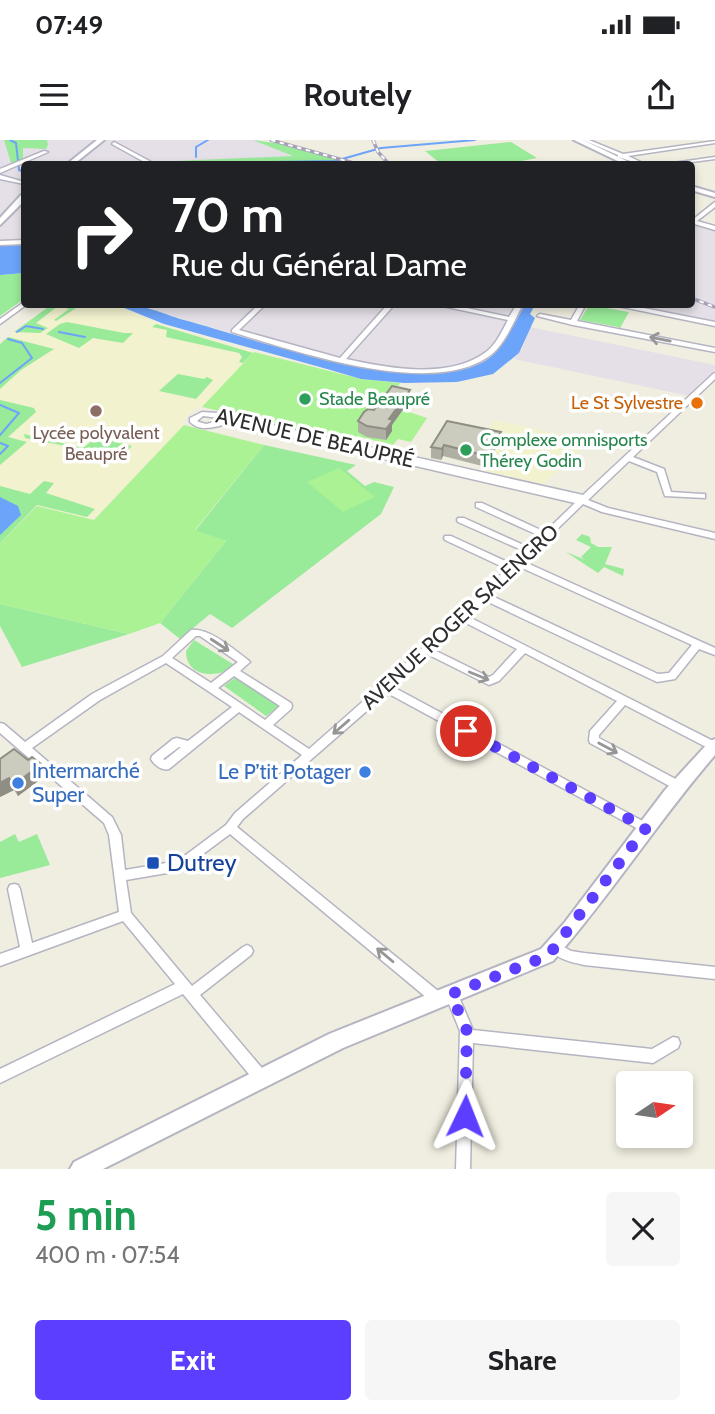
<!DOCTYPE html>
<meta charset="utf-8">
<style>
:root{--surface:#fff;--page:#f6f6f6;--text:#202124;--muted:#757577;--accent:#5b3eff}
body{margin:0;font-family:Cabin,sans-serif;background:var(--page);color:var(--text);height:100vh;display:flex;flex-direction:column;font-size:26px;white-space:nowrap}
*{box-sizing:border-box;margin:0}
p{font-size:23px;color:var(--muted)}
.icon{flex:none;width:38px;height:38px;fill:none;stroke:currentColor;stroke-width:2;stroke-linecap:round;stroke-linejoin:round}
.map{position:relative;height:1029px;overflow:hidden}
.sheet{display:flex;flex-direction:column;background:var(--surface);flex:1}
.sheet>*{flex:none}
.hud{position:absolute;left:21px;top:21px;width:674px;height:147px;border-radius:7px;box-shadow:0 4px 10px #0003;background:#202124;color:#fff;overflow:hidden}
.needle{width:46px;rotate:77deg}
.buttons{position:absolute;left:616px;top:931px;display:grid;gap:14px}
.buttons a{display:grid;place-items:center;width:77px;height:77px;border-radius:7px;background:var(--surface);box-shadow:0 4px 10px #0003;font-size:35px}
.pin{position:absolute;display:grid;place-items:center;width:60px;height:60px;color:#fff;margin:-30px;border:4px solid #fff;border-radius:50%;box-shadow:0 2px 7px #0007}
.me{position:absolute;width:77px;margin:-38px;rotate:2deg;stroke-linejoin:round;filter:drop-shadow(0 0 5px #0008)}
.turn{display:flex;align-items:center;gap:24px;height:147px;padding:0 35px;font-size:32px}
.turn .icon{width:91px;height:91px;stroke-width:2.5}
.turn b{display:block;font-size:49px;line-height:60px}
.round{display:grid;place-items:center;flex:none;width:74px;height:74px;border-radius:7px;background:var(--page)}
.headline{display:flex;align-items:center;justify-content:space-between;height:119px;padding:0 35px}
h1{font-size:42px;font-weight:700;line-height:52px;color:#1e9e55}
.button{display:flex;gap:14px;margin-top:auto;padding:14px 35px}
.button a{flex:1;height:80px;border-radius:7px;background:var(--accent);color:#fff;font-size:28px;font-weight:700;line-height:80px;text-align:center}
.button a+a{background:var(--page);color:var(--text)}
.status{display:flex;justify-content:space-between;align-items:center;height:49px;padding:0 35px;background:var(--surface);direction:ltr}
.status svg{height:19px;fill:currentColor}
header{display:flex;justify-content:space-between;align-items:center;height:91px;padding:0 35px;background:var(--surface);font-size:32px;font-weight:700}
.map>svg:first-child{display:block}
.industrial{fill:#e5e0e8}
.education{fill:#f2f2cf}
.green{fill:#99ea99}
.pitch{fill:#aaf294}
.water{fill:#6ca4f9}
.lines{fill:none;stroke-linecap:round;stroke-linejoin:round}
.stream{stroke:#6ca4f9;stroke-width:2}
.street-casing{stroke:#b5b4c2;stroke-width:3}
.secondary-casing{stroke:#b5b4c2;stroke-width:4}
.street{fill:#fff;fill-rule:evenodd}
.secondary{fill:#fff;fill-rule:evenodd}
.rail-casing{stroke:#a6a1b9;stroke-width:3.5}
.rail{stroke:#fff;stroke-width:2;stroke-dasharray:4.5;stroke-linecap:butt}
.wall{fill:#afafa3}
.shaded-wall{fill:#8e8e85}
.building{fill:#cbcbbe;stroke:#8e8e85;stroke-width:2}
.oneway{stroke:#969696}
.route{stroke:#5b3eff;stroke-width:12;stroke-dasharray:0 21.6}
.leisure-dot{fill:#2e9e5b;stroke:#fff;stroke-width:2.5}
.food-dot{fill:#e8710a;stroke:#fff;stroke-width:2.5}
.education-dot{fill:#8d6e63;stroke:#fff;stroke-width:2.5}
.shop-dot{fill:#3f7fe0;stroke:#fff;stroke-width:2.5}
.transit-dot{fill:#1a4fb4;stroke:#fff;stroke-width:2.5}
.labels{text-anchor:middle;stroke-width:7;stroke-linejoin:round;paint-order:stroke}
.far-leisure-label{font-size:18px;fill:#27864d;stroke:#fff;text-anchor:start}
.far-food-label{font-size:18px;fill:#c56008;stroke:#fff;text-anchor:end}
.far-education-label{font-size:18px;fill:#785e54;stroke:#fff}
.street-label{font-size:21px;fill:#2e2e2e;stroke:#fff}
.shop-label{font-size:21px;fill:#366cbe;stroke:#fff;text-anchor:start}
.near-transit-label{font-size:24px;fill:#164399;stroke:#fff;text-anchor:start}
</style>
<div class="status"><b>07:49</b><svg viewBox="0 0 49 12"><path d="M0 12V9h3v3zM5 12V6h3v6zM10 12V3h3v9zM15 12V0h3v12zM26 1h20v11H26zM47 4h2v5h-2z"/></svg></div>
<header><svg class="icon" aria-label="menu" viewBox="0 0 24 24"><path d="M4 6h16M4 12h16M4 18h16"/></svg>Routely<svg class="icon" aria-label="share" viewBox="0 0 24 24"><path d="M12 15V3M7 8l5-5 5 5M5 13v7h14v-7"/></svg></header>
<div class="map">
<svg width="715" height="1029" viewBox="0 0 715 1029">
<rect width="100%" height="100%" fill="#f0eee0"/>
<g class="industrial">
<path d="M 0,0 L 257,0 L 337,24 L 24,24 L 24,105 L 0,106 Z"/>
<path d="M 691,84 L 715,90 L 715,184 L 611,165 L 691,164 Z"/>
<path d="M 142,165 L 525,165 L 495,213 L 486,220 L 456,230 L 416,232 L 354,227 L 178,178 Z"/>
<path d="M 530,187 L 715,225 L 715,232 L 689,256 L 514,219 L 522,209 Z"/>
</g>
<g class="education">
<path d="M 50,165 L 114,165 L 162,185 L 254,212 L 202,267 L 196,268 L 182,282 L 184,285 L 93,380 L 0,356 L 0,203 Z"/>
<path d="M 494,280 L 591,301 L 543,344 L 484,331 L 499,303 L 483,299 Z"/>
</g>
<g class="green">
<path d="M 4,0 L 47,0 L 48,5 L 46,9 L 23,8 L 23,20 L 11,23 Z"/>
<path d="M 253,0 L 291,5 L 354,24 L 264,21 L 154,24 L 151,22 L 293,16 Z"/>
<path d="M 511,2 L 537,18 L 506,24 L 441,24 L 425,11 Z"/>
<path d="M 24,133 L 24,159 L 0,176 L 0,135 Z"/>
<path d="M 51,165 L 81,165 L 56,181 L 54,180 L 69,169 L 58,166 L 36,183 L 48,188 L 40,193 L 14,192 Z"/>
<path d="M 589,165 L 629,172 L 619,190 L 619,187 L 580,180 Z"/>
<path d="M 67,182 L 124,193 L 133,193 L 123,203 L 93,198 L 79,208 L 46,194 L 60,184 Z"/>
<path d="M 156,184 L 253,213 L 243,223 L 239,222 L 242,217 L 239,213 L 166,197 L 167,190 L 152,187 Z"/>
<path d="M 8,197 L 54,209 L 21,230 L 0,249 L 0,204 Z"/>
<path d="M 178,234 L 204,239 L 207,237 L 213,240 L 196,259 L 159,251 Z"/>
<path d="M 0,260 L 34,268 L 36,272 L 8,297 L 27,302 L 0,325 Z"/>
<path d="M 24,294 L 83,308 L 93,300 L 88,298 L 91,296 L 132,306 L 121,317 L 25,298 Z"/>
<path d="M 264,305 L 356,325 L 347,331 L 365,346 L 374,342 L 394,347 L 381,374 L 232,488 L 210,474 L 180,499 L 160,483 L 226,401 L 195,391 Z"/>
<path d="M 44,341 L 54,343 L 46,353 L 95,369 L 87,377 L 37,365 L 0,403 L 0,346 L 30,354 Z"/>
<path d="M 582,394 L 590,397 L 591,403 L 598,407 L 612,407 L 605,424 L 624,429 L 623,436 L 604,427 L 598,433 L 566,412 L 586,420 L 581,417 L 591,407 L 576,400 Z"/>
<path d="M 0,464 L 129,494 L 22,527 L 0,486 Z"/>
<path d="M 194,500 L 236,526 C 219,538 186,539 186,511 Z"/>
<path d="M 237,536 L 280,566 L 266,576 L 224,546 Z"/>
<path d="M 15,694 L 19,702 L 37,694 L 50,725 L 0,738 L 0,702 Z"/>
</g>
<g class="pitch">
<path d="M 254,212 L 361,239 L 400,243 L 392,257 L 409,261 L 403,270 L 427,278 L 411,302 L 398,299 L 393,305 L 356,296 L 352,301 L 202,267 Z"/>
<path d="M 184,285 L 264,305 L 195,390 L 226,401 L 160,483 L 129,494 L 0,464 L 0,403 L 37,366 L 94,380 Z"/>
<path d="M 339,328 L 375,357 L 343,372 L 307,342 Z"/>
</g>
<g class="water">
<path d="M 0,105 L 24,105 L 24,133 L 0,135 Z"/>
<path d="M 117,165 C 147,164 157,172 184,180 C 248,197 441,266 494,214 C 507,201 516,180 525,165 L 535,165 L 530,174 L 535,178 L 519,213 L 493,234 L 457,242 L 404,243 L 361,239 L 327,229 L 164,184 Z"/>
<path d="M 0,357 L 18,366 L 21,375 L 0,395 Z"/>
</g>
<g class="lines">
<g class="stream">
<path d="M 10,0 L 16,3 L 19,30 L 24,32"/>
<path d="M 196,17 L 196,7 L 208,0"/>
<path d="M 144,24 L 335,21 L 381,8 L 475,0"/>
<path d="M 17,192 L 26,186 L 43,189"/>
<path d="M 59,192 L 85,197"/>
<path d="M 0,243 L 32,218 L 22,203 L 8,199"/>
<path d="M 0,265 L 19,273 L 0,295"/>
<path d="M 0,303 L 8,306 L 0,314"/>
</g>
<g class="street-casing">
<g id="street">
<path d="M 583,0 L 589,0 L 623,14 L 715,1 L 715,3 L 628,16 L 645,24 L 640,24 L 618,17 L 618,15 Z"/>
<path d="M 114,2 L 153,23 L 153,24 L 148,24 L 112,4 Z"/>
<path d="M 44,11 L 48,12 L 0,33 L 0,29 Z"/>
<path d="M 715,17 L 715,19 L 676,24 L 666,24 Z"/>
<path d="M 0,35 L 24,42 L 24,44 L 0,39 Z"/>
<path d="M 715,62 L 715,67 L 697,81 L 715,86 L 715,90 L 691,83 L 691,81 Z"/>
<path d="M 24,100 L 24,104 L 0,105 L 0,101 Z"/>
<path d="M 24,162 L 26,165 L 0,184 L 0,179 Z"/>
<path d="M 259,164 L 266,164 L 239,190 L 340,218 L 388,164 L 395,164 L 346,219 C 388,228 449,240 486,212 C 496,205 502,191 508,180 L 433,164 L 448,164 L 509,177 L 517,164 L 523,164 C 514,181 506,202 492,214 C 435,260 295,211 232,192 L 232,190 Z"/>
<path d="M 580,164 L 586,164 L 577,181 L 715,208 L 715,212 L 573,185 L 537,176 L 540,174 L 571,180 Z"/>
<path d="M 608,164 L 623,164 L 715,182 L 715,186 Z"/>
<path d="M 715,233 L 715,239 L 633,317 L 664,329 L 671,352 L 702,354 L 705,354 L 705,358 L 665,356 L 657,332 L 629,321 L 588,360 L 608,368 L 715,393 L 715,399 L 602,372 L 583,364 L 539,407 L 527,423 L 715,508 L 715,515 L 699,509 L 675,539 L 657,542 L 484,460 L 472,472 L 469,477 L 715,602 L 715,610 L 710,609 L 625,565 L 599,595 L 599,598 L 683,643 L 684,646 L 683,649 L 679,650 L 675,649 L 590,603 L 589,600 L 590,591 L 617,561 L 525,513 L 499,541 L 489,545 L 427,514 L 398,542 L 395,548 L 650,685 L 652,688 L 650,691 L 646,693 L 642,691 L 389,554 L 377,562 L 243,679 L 237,687 L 443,855 L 444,859 L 443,863 L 438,865 L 433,863 L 230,694 L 191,723 L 167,733 L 126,740 L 131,773 L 192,846 L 243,807 L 247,805 L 251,807 L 253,811 L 251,815 L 200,855 L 267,934 L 269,939 L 267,944 L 262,946 L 257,944 L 183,854 L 0,943 L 0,929 L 175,844 L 123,781 L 0,826 L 0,814 L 20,807 L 8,749 L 10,745 L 14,744 L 18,745 L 20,749 L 32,803 L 119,772 L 109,695 L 104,683 L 0,593 L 0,583 L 4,584 L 25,602 L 92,554 L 163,516 L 191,490 C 210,488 233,509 248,520 L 250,522 L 240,531 L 291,563 L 292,566 L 291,569 L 273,585 L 309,609 L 369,556 L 385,546 L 391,537 L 450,482 L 460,476 L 465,468 L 507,429 L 445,400 L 444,398 L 445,396 L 451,396 L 514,425 L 519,422 L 526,412 L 458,382 L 457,380 L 458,378 L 464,378 L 530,408 L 540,396 L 476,367 L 476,363 L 482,363 L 545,392 L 575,363 L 231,283 C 217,286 201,293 190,282 L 190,278 L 202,272 L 218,273 L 583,355 L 713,234 ZM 203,276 L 228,279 L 206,284 L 199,282 L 197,281 ZM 522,428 L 692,505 L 669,533 L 658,534 L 490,455 L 513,433 ZM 464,482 L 517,509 L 493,535 L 489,537 L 432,509 L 456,486 ZM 196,496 L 200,496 L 238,522 L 211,543 L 172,518 ZM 166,523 L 232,567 L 188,601 L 177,598 L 173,599 L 152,616 L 151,619 C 154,625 162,631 169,629 L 239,572 L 302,615 L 235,673 L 226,685 L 183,717 L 166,723 L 125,730 L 121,695 L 112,677 L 32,608 L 100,560 ZM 234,536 L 280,566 L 265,580 L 218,548 ZM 179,607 L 181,607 L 165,620 L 163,619 Z"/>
<path d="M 555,802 L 571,811 L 584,813 L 715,827 L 715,839 L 584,825 C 571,822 556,819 549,808 L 551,804 Z"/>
<path d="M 451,848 L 456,850 L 473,890 L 652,909 L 673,897 L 678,898 L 680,903 L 678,908 L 653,923 L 473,903 L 470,1029 L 456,1029 L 460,891 L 445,854 L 446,850 Z"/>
</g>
</g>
<g class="secondary-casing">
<g id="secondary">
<path d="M 97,0 L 104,0 L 74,24 L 67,24 Z"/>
<path d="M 574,0 L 583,0 L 633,24 L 624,24 Z"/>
<path d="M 691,46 L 715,53 L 715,57 L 691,50 Z"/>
<path d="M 21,55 L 24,55 L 24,61 L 0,85 L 0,78 Z"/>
<path d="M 715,599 L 715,615 C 658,681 611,755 553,821 L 343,908 L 103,1029 L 70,1029 L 74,1022 L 329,894 L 541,809 L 565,782 L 665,650 L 710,601 Z"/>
</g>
</g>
<use href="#street" class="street"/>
<use href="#secondary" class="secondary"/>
<g class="rail-casing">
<g id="rail">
<path d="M 271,0 L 357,24"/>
<path d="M 373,0 L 378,12 L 389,24"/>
<path d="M 691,158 L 715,167"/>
</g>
</g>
<use href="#rail" class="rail"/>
</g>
<g class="wall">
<path d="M 410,250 L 409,261 L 392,285 L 392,291 L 386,300 L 367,297 L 358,292 L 358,281 L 374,270 Z"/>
<path d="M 501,292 L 499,303 L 486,327 L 443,316 L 441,320 L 431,318 L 431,307 Z"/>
<path d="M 0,619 L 41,624 L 45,636 L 18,656 L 14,650 L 0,657 Z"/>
</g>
<g class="shaded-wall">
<path d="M 410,250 L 409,261 L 392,285 L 392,291 L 386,300 L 386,289 L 389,279 Z"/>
<path d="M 501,292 L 499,303 L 486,327 L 487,316 Z"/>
<path d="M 444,305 L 443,316 L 441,320 L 442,309 Z"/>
<path d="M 41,624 L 45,636 L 18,656 L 14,645 Z"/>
<path d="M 9,638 L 14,650 L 0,657 L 0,643 Z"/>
</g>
<g class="building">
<path d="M 392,246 L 410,250 L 389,279 L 393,280 L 386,289 L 367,286 L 358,281 L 364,272 L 368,269 L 374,270 Z"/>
<path d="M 447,281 L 501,292 L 487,316 L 444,305 L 442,309 L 431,307 Z"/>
<path d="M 14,609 L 28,620 L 32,617 L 41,624 L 14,645 L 9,638 L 0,643 L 0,619 Z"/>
</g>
<defs><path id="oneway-shaft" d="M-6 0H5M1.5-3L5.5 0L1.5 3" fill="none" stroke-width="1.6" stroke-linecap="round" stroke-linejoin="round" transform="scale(1.75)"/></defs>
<g class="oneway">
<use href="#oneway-shaft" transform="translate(660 199) rotate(-169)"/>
<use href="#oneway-shaft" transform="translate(220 505) rotate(33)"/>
<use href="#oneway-shaft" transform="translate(479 536) rotate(22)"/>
<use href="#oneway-shaft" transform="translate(341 587) rotate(139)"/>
<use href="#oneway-shaft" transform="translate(608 608) rotate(28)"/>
<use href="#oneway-shaft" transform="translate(385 815) rotate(-140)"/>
</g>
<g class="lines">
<path class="route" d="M 465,976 L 467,891 L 451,854 L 542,818 L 551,812 L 646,688 L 466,591"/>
</g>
<g class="leisure-dot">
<circle cx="305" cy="259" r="7"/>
<circle cx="466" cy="310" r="7"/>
</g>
<circle class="food-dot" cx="697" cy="263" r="7"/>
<circle class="education-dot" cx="96" cy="271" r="7"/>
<g class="shop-dot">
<circle cx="365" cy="632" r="7"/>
<circle cx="18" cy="643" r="7"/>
</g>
<rect class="transit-dot" x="146" y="716" width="14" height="14" rx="3.5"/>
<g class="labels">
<g class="far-leisure-label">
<text x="319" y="265">Stade Beaupré</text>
<text x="480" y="306">Complexe omnisports<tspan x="480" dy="21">Thérey Godin</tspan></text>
</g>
<g class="far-food-label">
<text x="683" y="269">Le St Sylvestre</text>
</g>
<g class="far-education-label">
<text x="96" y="299">Lycée polyvalent<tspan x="96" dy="21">Beaupré</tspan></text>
</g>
<g class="street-label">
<text transform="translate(315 298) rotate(13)" y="7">AVENUE DE BEAUPRÉ</text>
<text transform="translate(460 477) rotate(-43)" y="7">AVENUE ROGER SALENGRO</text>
</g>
<g class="shop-label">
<text x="32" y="638">Intermarché<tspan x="32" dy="24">Super</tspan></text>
<text x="351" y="639" text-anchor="end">Le P’tit Potager</text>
</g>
<g class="near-transit-label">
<text x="167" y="731">Dutrey</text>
</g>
</g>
</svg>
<div class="buttons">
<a><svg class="needle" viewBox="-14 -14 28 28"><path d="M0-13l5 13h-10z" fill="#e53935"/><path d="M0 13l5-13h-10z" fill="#757577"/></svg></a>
</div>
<div class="pin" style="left:466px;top:591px;background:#d93025"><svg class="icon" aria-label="arrive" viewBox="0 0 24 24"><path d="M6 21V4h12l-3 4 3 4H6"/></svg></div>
<svg class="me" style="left:465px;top:976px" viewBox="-20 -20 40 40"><path d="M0-17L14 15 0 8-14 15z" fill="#5b3eff" stroke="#fff" stroke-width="4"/></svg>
<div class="hud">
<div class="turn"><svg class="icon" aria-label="right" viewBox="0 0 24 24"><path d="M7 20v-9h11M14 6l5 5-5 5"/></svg><div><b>70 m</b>Rue du Général Dame</div></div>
</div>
</div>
<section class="sheet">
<div class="headline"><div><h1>5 min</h1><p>400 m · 07:54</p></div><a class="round"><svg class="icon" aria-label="close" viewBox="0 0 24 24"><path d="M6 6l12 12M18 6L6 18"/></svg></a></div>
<div class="button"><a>Exit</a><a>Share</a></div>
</section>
